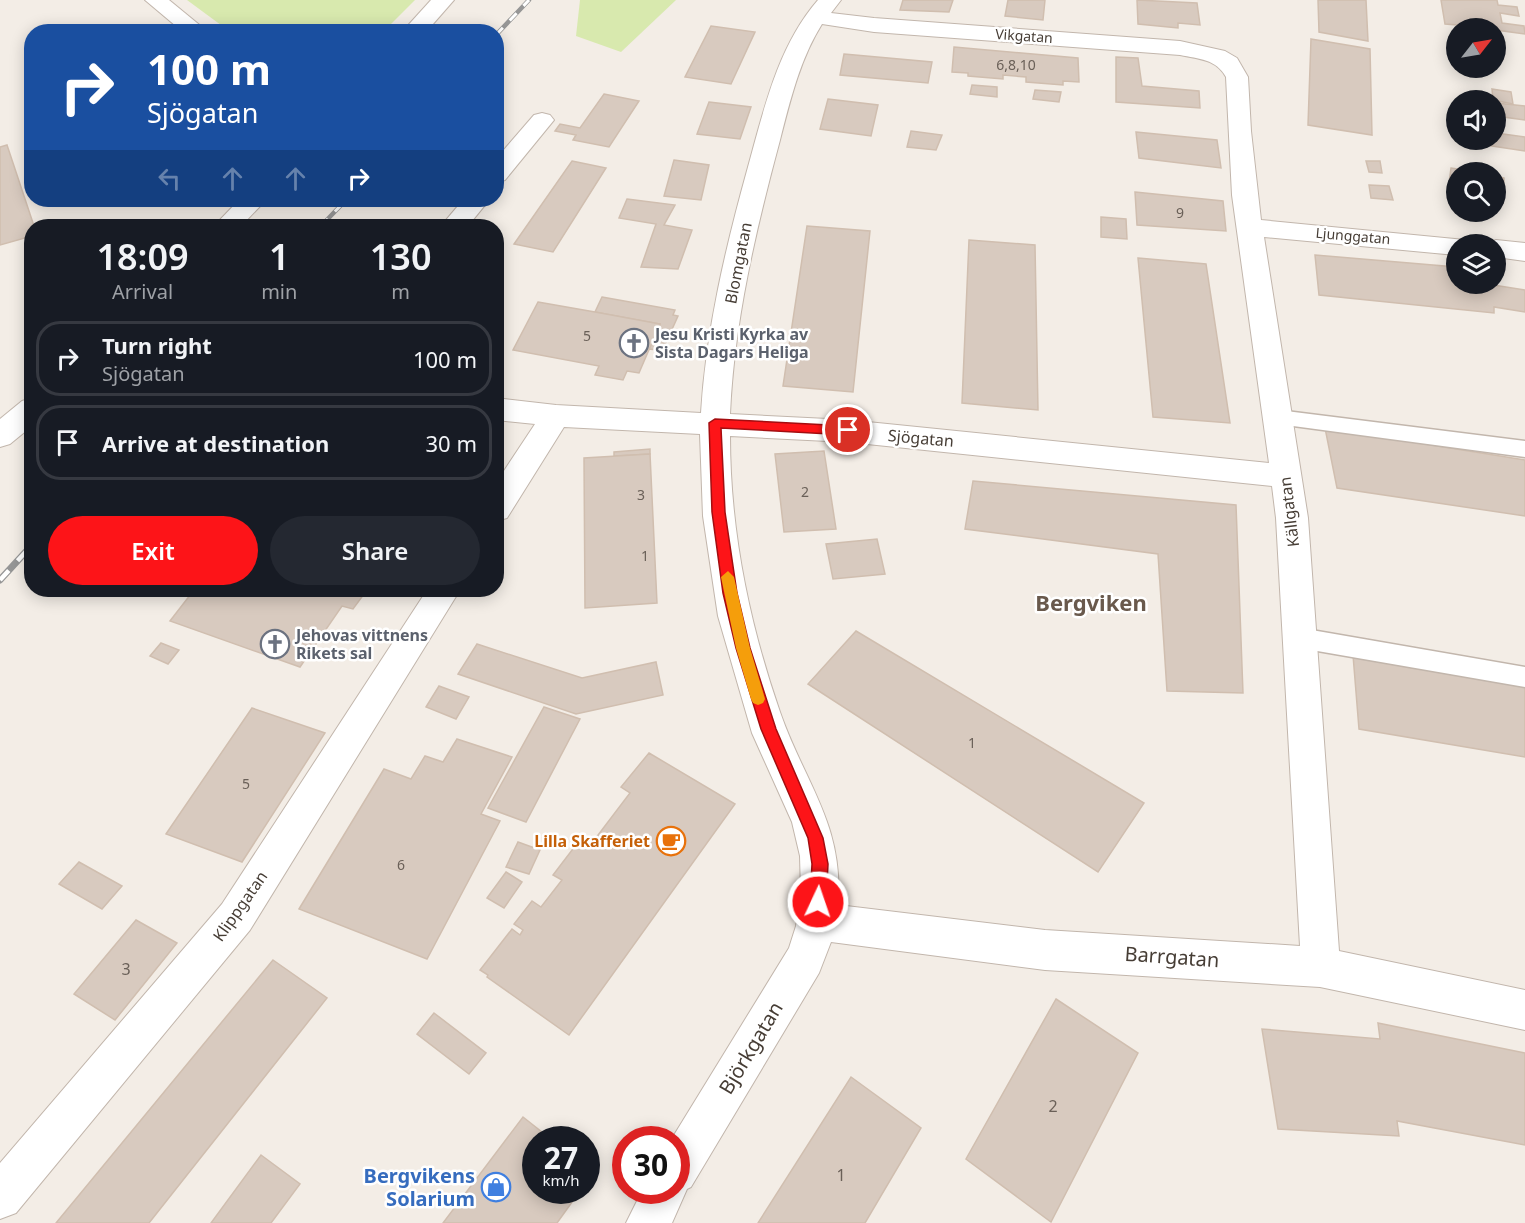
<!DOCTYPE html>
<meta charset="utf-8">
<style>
:root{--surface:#171b24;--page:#242831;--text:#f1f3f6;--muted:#9ea1a6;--line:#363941;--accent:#fd1418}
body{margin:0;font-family:"Noto Sans",sans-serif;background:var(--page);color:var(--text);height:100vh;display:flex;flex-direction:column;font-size:22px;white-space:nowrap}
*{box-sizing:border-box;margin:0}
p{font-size:20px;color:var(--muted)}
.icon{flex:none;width:33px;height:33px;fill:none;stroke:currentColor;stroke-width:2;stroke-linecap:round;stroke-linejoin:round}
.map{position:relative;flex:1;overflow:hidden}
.drawer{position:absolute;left:24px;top:219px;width:480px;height:378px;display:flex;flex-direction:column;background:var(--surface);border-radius:24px;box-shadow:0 3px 15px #0003}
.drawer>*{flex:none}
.guide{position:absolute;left:24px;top:24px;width:480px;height:183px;border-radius:24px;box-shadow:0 3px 15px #0003;background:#1a4fa0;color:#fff;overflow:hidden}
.needle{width:39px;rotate:59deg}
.buttons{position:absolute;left:1446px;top:18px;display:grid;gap:12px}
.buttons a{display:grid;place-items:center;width:60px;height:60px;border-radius:50%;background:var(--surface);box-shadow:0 3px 15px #0003;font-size:30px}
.speed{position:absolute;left:522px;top:1126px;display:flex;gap:12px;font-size:30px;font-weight:700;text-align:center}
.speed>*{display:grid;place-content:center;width:78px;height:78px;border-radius:50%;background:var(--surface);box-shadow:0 3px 15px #0003;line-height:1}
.speed small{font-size:15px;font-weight:400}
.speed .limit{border:9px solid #d22;background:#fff;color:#111}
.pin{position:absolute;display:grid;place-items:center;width:51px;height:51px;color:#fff;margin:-26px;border:3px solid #fff;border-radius:50%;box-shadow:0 2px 6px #0007}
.me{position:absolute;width:66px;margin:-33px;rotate:3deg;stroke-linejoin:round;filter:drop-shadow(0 0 4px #0008)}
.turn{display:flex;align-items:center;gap:21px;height:126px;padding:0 24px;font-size:27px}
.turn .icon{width:78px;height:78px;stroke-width:2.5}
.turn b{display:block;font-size:42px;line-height:51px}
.lanes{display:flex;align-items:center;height:57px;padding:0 24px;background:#0003;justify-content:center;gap:30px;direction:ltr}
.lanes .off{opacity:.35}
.eta{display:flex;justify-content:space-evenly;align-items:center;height:102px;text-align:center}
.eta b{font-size:36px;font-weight:600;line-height:42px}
.action{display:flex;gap:12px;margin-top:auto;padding:12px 24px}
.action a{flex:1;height:69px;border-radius:36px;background:var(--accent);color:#fff;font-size:24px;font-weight:600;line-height:69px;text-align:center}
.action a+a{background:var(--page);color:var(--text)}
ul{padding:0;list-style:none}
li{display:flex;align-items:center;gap:18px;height:75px;margin:0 12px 9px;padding:0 12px;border:3px solid var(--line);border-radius:24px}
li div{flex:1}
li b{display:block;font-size:22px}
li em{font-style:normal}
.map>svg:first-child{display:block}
.green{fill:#d8e9ae}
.building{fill:#d8cabf;stroke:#d0beaf;stroke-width:1.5}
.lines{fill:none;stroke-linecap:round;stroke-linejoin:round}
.service-casing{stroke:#c2b6ac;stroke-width:3}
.minor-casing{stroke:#c2b6ac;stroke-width:2}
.tertiary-casing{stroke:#c2b6ac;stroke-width:2}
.service{fill:#fff;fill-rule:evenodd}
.minor{fill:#fff;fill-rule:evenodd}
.tertiary{fill:#fff;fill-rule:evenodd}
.rail-far1-casing{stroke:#969696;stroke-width:4.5}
.rail-casing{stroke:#969696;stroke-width:7}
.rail-far1{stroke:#fff;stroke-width:3;stroke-dasharray:10;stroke-linecap:butt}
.rail{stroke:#fff;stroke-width:4.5;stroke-dasharray:13;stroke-linecap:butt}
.route{fill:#fd1418;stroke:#a40d10;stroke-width:1.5}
.slow{fill:#f59e0b}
.labels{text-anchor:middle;stroke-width:5;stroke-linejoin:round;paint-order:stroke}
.far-street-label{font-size:14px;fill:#463d35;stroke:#fff}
.number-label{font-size:14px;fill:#6a6058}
.street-label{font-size:16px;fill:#463d35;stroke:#fff}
.worship-label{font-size:16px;font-weight:bold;fill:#5b616d;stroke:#fff;text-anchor:start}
.food-label{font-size:16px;font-weight:bold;fill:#c56008;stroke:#fff;text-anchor:end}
.near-number-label{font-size:16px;fill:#6a6058}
.near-street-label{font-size:20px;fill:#463d35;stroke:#fff}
.near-shop-label{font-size:20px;font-weight:bold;fill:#366cbe;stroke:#fff;text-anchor:end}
.district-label{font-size:22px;font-weight:bold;fill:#69594c;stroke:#fff}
</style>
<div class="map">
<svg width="1525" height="1223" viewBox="0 0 1525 1223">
<rect width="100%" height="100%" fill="#f3ede6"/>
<g class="green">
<path d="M 187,0 L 415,0 L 384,31 L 229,31 Z"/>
<path d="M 580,0 L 676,0 L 621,52 L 576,36 Z"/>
</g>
<g class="building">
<path d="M 903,0 L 953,0 L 949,12 L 900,10 Z"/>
<path d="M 1008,0 L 1045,0 L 1043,20 L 1005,16 Z"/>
<path d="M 1137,0 L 1197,3 L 1200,25 L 1178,23 L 1178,28 L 1138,24 Z"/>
<path d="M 1318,0 L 1366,0 L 1368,41 L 1319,32 Z"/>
<path d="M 1441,0 L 1497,0 L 1498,5 L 1517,7 L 1519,16 L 1500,13 L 1502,23 L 1524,26 L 1525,34 L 1496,30 L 1496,28 L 1445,24 Z"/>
<path d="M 711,26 L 755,32 L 731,84 L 685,77 Z"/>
<path d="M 1311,39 L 1370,49 L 1372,135 L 1308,125 Z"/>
<path d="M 954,47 L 1078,58 L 1079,82 L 1063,81 L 1063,85 L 1026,82 L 1026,77 L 1003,75 L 1003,79 L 968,76 L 968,73 L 952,72 Z"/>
<path d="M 844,54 L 932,62 L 928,83 L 840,75 Z"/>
<path d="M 1116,57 L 1138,58 L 1142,86 L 1199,91 L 1200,108 L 1116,102 Z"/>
<path d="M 972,85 L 997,87 L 997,97 L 970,94 Z"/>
<path d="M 1492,89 L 1511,92 L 1513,104 L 1493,100 Z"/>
<path d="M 1035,90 L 1061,92 L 1059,102 L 1033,99 Z"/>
<path d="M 604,94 L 639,101 L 609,147 L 573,140 L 576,135 L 555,131 L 560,124 L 580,128 Z"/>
<path d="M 828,99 L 878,105 L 871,136 L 820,129 Z"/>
<path d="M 709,102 L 751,107 L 740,139 L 697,134 Z"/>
<path d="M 1496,103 L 1525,106 L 1525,120 L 1496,116 Z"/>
<path d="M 911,131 L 942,135 L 936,150 L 907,147 Z"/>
<path d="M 1136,132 L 1217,140 L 1221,168 L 1139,158 Z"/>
<path d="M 1496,133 L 1525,137 L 1525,151 L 1479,144 L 1478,140 L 1496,140 Z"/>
<path d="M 7,145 L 34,226 L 32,226 L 32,236 L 0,245 L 0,147 Z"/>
<path d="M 674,160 L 709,165 L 701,200 L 664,196 Z"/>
<path d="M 572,161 L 606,168 L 553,252 L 514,244 Z"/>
<path d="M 1366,161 L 1380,161 L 1382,173 L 1369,172 Z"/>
<path d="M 1451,168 L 1476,172 L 1456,172 L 1456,184 L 1449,183 Z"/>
<path d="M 1496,176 L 1504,178 L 1503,203 L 1496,201 Z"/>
<path d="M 1369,185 L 1389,186 L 1393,200 L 1371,198 Z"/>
<path d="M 1135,192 L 1223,201 L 1226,231 L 1137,225 Z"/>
<path d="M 627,199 L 675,205 L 664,225 L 692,230 L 678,269 L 641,267 L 656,224 L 619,218 Z"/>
<path d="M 1101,217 L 1126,219 L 1127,239 L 1101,237 Z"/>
<path d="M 807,226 L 870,231 L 853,392 L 783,386 Z"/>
<path d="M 969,240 L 1035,245 L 1038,410 L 962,403 Z"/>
<path d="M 1315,255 L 1456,267 L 1456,284 L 1487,284 L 1525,290 L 1525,312 L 1494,307 L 1494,313 L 1319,295 Z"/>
<path d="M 1138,258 L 1206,264 L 1230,423 L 1153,417 Z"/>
<path d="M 602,297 L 675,310 L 673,315 L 678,316 L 665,345 L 660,344 L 658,350 L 649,349 L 660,324 L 595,312 Z"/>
<path d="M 538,302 L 595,312 L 660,324 L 639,373 L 627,371 L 623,380 L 595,375 L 599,366 L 513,350 Z"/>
<path d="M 1325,428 L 1525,460 L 1525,516 L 1337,488 Z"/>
<path d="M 650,449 L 650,454 L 614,456 L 614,452 Z"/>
<path d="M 824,451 L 836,529 L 784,532 L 775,454 Z"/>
<path d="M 650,454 L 657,603 L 585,608 L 584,458 Z"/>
<path d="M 973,481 L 1236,505 L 1243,693 L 1167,691 L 1158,554 L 965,529 Z"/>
<path d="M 877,539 L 885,574 L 833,579 L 826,544 Z"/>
<path d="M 194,590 L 367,590 L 353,609 L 342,606 L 300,667 L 170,621 Z"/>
<path d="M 856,631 L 1144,803 L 1098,872 L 808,684 Z"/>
<path d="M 161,643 L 179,650 L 168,664 L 150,656 Z"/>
<path d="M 477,644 L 582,678 L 656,662 L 663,695 L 576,714 L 458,674 Z"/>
<path d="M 1353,655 L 1525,685 L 1525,757 L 1359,729 Z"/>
<path d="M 439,686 L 469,697 L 456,719 L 426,707 Z"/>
<path d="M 544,707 L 580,719 L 526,822 L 488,808 Z"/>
<path d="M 252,708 L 325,733 L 242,862 L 166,834 Z"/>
<path d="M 457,739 L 512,757 L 481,814 L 500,821 L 427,959 L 299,909 L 384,769 L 411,779 L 425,756 L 443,762 Z"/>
<path d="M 649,753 L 735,804 L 569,1035 L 487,977 L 488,975 L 480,970 L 512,929 L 520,935 L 523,930 L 514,924 L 532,901 L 541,907 L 562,880 L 553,875 L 582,837 L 592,843 L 630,793 L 621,787 Z"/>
<path d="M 518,842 L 540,850 L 529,874 L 506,867 Z"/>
<path d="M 79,862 L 122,886 L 102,909 L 59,884 Z"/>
<path d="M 506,872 L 522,882 L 504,908 L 487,898 Z"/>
<path d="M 136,920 L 177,943 L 115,1020 L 74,994 Z"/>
<path d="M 273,960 L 327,998 L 149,1223 L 56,1223 Z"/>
<path d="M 1056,999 L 1138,1053 L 1051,1222 L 966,1159 Z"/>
<path d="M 434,1013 L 486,1053 L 469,1074 L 417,1034 Z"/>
<path d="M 1378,1023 L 1525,1053 L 1525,1145 L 1397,1121 L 1399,1136 L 1278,1129 L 1262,1029 L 1380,1039 Z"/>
<path d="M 851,1077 L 921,1128 L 865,1223 L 758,1223 Z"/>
<path d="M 523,1117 L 552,1140 L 536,1140 L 536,1191 L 580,1191 L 557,1223 L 443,1223 Z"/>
<path d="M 261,1155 L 300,1184 L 271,1223 L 211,1223 Z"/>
</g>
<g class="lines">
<g class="service-casing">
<g id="service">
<path d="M 1278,410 L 1525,441 L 1525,457 L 1278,424 L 1271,422 L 1268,417 L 1271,412 Z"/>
<path d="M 1300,628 L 1525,667 L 1525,687 L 1300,648 L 1292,645 L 1289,638 L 1292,631 Z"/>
</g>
</g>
<g class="minor-casing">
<g id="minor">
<path d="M 145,0 L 169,0 L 208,32 L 183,32 Z"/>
<path d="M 818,0 L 841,0 L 831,13 L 874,18 L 1180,41 L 1225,51 L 1237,58 L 1248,77 L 1251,131 L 1261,220 L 1465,240 L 1468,244 L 1456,244 L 1456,255 L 1264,237 L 1308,518 L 1339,951 L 1525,990 L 1525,1030 L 1320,987 L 1045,970 L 831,942 L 819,973 L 691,1187 L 687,1189 L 672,1223 L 626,1223 L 642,1191 L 676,1191 L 676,1140 L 671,1140 L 789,948 L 796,926 L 801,891 L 800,856 L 792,822 L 752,733 L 718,616 L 703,516 L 700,434 L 564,427 L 507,518 L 496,521 L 496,483 L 535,424 L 496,420 L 496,398 L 556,405 L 701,413 C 706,330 726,246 748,167 C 764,109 778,46 818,0 ZM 822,24 L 874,32 L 1180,55 C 1199,59 1216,59 1226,77 L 1232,195 L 1269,463 L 848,420 L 730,414 C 734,322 756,229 780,140 C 790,101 800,59 822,24 ZM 730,436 L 848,442 L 1272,486 L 1276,518 L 1300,946 L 1045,930 L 838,905 C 844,824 805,784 780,712 C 749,623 730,530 730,436 Z"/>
<path d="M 542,113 L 550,115 L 554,120 L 505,180 L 496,183 L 496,159 L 534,115 Z"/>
<path d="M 463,200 L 489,200 L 468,226 L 441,226 Z"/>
<path d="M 1496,240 L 1525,243 L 1525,261 L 1496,257 L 1496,244 L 1486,244 Z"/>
<path d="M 427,590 L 460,590 L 250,930 L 16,1213 L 0,1219 L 0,1163 L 222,904 Z"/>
</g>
</g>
<g class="tertiary-casing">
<g id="tertiary">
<path d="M 431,0 L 454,0 L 426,32 L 402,32 Z"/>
<path d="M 239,200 L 266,200 L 241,226 L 214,226 Z"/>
<path d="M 32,398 L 32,426 L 10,444 L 0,447 L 0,419 L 22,401 Z"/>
</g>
</g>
<use href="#service" class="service"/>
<use href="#minor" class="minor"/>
<use href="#tertiary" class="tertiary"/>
<g class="rail-far1-casing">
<g id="rail-far1">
<path d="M 496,35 L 529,0"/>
<path d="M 321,226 L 346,200"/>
</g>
</g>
<g class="rail-casing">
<path id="rail" d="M 0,580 L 32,545"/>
</g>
<use href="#rail-far1" class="rail-far1"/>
<use href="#rail" class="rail"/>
</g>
<path class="route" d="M 715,419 L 848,426 L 854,430 L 848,435 L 721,428 L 725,512 L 737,593 L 750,648 L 776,729 L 823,838 L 828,864 L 826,902 L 824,907 L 818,910 L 813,907 L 810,902 L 812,864 L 808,838 L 761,729 L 736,648 L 723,593 L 712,512 L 709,423 Z"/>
<path class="slow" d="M 728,571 L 734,577 L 750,648 L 765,699 L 763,703 L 758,705 L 753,703 L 751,699 L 736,648 L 721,577 Z"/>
<defs>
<g id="church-ring" transform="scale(1.5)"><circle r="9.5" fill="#fff" stroke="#6b7280" stroke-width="1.5"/><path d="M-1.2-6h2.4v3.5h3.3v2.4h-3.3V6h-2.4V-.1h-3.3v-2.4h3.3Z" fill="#6b7280"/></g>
<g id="cafe-ring" transform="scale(1.5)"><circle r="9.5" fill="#fff" stroke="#e8710a" stroke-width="1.5"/><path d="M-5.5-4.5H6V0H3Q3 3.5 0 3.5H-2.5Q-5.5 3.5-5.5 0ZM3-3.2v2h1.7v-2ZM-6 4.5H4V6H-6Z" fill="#e8710a"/></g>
<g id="shop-ring" transform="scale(1.5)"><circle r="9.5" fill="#fff" stroke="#3f7fe0" stroke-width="1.5"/><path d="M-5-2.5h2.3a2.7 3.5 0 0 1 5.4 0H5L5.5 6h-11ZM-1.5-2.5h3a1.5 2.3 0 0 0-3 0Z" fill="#3f7fe0"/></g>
</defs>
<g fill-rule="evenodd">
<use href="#church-ring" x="634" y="343"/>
<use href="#church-ring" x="275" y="644"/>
<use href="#cafe-ring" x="671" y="841"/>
<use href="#shop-ring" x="496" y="1187"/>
</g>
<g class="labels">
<g class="far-street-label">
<text transform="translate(1024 36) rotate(4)" y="5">Vikgatan</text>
<text transform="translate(1353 236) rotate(5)" y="5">Ljunggatan</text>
</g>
<g class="number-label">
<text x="1016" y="70">6,8,10</text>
<text x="1180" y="218">9</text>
<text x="587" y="341">5</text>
<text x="805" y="497">2</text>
<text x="641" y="500">3</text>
<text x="645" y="561">1</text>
<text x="972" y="748">1</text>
<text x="246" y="789">5</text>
<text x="401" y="870">6</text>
</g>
<g class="street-label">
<text transform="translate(738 263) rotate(-79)" y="6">Blomgatan</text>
<text transform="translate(921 438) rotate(5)" y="6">Sjögatan</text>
<text transform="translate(1289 512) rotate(-97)" y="6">Källgatan</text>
<text transform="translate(240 906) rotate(-55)" y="6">Klippgatan</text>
</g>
<g class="worship-label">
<text x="655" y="340">Jesu Kristi Kyrka av<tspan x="655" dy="18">Sista Dagars Heliga</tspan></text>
<text x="296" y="641">Jehovas vittnens<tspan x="296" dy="18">Rikets sal</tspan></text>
</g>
<g class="food-label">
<text x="650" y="847">Lilla Skafferiet</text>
</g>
<g class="near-number-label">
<text x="126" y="975">3</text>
<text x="1053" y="1112">2</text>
<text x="841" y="1181">1</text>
</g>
<g class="near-street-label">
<text transform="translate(1172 957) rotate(4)" y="7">Barrgatan</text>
<text transform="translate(751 1048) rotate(-59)" y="7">Björkgatan</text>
</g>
<g class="near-shop-label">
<text x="475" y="1183">Bergvikens<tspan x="475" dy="23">Solarium</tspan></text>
</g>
<g class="district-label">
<text x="1091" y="611">Bergviken</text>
</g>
</g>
</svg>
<div class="buttons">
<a><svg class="needle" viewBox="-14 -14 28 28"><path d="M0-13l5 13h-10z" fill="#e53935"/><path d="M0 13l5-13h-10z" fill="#9ea1a6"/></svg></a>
<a><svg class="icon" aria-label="sound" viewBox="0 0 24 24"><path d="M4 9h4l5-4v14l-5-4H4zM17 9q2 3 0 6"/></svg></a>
<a><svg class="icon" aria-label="search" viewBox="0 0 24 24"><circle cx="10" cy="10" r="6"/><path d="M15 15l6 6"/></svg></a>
<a><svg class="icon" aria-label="layers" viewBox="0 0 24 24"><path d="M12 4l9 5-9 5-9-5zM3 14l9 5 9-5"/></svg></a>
</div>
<div class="speed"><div>27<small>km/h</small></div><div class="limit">30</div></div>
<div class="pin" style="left:848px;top:430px;background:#d93025"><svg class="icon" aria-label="arrive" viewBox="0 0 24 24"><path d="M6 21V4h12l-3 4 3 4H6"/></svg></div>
<svg class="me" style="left:818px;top:902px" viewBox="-20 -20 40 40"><circle r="17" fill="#fd1418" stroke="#fff" stroke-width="3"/><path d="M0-11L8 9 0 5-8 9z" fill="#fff"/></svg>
<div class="guide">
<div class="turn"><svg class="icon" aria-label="right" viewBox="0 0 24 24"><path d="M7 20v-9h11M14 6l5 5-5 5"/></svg><div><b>100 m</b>Sjögatan</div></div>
<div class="lanes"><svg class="icon off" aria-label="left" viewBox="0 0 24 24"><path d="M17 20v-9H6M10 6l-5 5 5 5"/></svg><svg class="icon off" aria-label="ahead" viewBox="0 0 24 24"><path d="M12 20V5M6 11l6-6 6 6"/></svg><svg class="icon off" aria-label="ahead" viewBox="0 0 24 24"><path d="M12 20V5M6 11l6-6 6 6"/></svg><svg class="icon" aria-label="right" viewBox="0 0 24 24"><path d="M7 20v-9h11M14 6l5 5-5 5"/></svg></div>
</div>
<section class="drawer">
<div class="eta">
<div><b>18:09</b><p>Arrival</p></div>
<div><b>1</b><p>min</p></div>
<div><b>130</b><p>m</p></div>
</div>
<ul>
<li><svg class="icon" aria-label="right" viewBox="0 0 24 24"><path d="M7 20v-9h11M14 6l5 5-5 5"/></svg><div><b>Turn right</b><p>Sjögatan</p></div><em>100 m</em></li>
<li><svg class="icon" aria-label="arrive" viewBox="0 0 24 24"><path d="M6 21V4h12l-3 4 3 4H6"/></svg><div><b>Arrive at destination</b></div><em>30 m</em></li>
</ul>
<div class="action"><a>Exit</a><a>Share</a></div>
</section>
</div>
